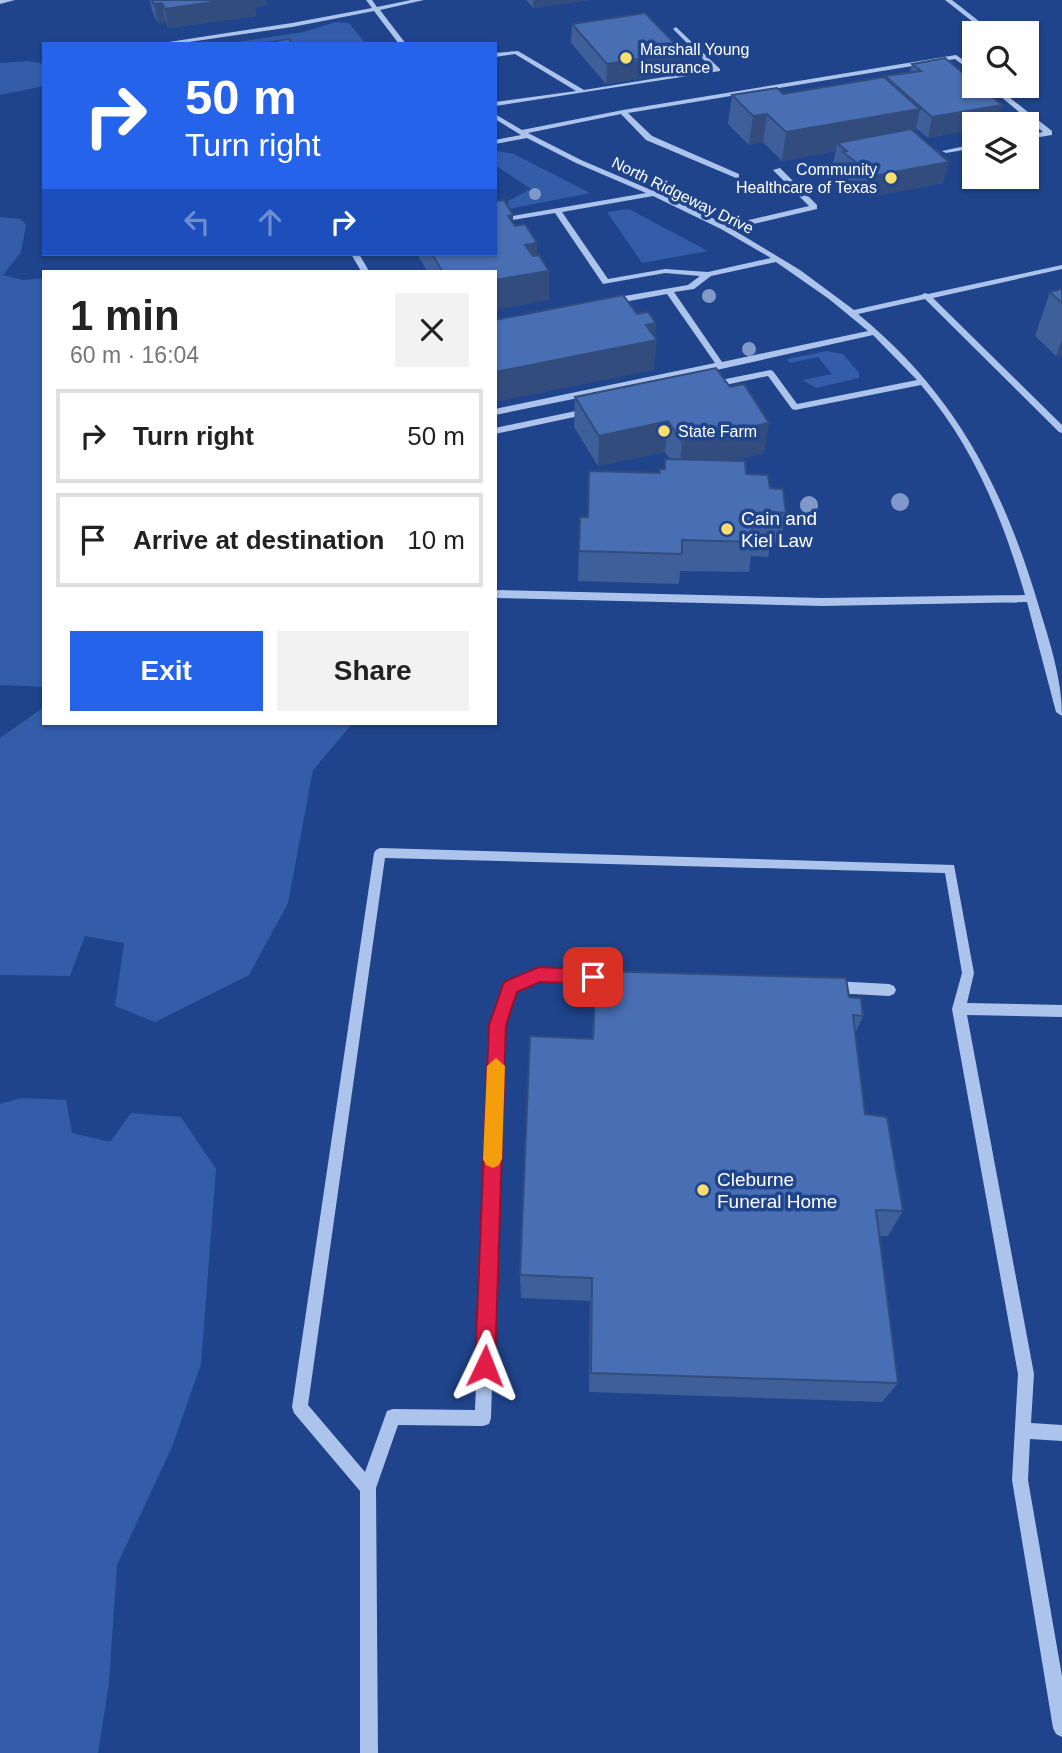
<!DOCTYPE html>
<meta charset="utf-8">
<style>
:root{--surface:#fff;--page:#f2f2f2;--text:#222;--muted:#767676;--line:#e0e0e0;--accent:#2563eb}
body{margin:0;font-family:Helvetica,sans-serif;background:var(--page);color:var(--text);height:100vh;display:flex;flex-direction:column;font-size:26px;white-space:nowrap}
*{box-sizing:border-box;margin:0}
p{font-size:23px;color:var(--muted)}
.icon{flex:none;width:38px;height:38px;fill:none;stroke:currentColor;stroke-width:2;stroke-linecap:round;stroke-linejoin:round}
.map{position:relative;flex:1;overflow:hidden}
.side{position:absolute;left:42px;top:270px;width:455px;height:455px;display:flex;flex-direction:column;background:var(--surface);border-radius:0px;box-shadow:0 2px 5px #0004}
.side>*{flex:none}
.guide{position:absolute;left:42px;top:42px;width:455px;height:214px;border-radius:0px;box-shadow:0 2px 5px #0004;background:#2563eb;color:#fff;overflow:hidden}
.buttons{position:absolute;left:962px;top:21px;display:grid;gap:14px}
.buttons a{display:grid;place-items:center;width:77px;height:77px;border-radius:0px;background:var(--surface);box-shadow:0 2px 5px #0004;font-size:35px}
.pin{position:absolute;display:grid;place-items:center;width:60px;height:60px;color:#fff;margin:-30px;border-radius:14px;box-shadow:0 4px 10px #0006}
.me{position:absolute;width:77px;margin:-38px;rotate:2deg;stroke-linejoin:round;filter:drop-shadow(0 0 5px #0008)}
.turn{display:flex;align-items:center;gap:24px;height:147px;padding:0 28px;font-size:32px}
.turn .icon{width:91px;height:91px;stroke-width:2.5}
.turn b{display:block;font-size:49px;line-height:60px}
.lanes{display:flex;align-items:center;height:66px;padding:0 28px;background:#0003;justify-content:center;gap:35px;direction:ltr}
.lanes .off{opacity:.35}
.round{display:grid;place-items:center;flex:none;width:74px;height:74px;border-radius:0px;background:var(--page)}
.summary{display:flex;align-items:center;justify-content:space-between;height:119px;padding:0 28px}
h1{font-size:42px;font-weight:800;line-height:52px}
.action{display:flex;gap:14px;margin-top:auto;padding:14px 28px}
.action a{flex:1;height:80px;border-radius:0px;background:var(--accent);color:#fff;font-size:28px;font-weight:800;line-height:80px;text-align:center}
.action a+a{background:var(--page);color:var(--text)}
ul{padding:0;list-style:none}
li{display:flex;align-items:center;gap:21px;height:94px;margin:0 14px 10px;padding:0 14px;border:4px solid var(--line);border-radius:0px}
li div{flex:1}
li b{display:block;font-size:26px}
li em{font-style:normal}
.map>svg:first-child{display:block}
.green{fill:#335ca9}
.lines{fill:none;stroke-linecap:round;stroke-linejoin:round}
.minor{fill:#acc3ec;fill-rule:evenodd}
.tree{fill:#8199c8}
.wall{fill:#3e5f9a}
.shaded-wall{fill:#324d7d}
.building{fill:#486eb3;stroke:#324d7d;stroke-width:2}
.route{fill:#e11d48;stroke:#92132f;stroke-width:2}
.slow{fill:#f59e0b}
.poi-dot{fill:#f9de6d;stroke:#1f448b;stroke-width:2.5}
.labels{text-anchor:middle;stroke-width:7;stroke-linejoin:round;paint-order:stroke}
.far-poi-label{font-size:16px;fill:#fff;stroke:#1f448b;text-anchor:start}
.far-street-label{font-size:16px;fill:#fff;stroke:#1f448b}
.poi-label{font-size:19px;fill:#fff;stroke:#1f448b;text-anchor:start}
</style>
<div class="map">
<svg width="1062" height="1753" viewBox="0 0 1062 1753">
<rect width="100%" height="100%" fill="#1f448b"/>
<g class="green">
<path d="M 336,22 L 349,23 L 366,44 L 225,44 L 303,32 Z"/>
<path d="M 27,61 L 44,64 L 44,86 L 0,95 L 0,63 Z"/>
<path d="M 497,151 L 514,154 L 590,193 L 509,209 L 508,201 L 531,189 L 495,165 Z"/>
<path d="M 629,209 L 708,251 L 642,263 L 607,212 Z"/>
<path d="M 0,217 L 21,219 L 26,225 L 21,252 L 3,275 L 23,280 L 44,278 L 44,687 L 0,685 Z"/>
<path d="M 827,351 L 843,354 L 859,373 L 859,378 L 816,388 L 803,380 L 832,374 L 818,357 L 790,363 L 787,359 Z"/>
<path d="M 44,707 L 44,723 L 353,723 L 313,770 L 288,903 L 249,975 L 155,1022 L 115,1006 L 124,943 L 85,936 L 70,976 L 0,975 L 0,738 Z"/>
<path d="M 21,1098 L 66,1100 L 72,1133 L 110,1142 L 131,1113 L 181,1117 L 216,1169 L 201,1364 L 172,1447 L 117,1565 L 109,1683 L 98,1753 L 0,1753 L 0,1104 Z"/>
</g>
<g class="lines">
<g class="minor">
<path d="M 0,0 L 15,0 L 0,4 Z"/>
<path d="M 366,0 L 372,0 L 377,7 L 411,0 L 424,0 L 380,10 L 406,44 L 399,44 L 374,11 L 292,27 L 175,44 L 156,44 L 292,23 L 372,8 Z"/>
<path d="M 945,0 L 952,0 L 994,33 L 987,33 Z"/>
<path d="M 676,27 L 720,69 L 720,71 L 495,106 L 495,102 L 576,91 L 515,54 L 495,57 L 495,53 L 518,51 L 584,90 L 713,69 L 673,29 Z"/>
<path d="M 956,55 L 975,68 L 975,74 L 955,59 L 628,113 L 652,136 L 739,174 L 739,178 L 736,178 L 646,140 L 621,114 L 528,133 L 581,160 L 670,198 L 727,225 L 809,206 L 773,170 L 780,168 L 817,205 L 817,209 L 732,229 L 800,270 L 854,310 L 921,295 L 925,293 L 928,294 L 1062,265 L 1062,269 L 933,298 L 1062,425 L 1062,433 L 1059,432 L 925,299 L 858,314 C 956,394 1004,489 1039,607 C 1050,643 1062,679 1062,716 L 1056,712 L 1027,602 L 822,606 L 495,598 L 495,590 L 822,598 L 1025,595 C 1003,519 973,445 921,385 L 795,410 L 792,409 L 768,376 L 711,388 L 707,385 L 711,382 L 770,370 L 773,371 L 797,404 L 917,380 L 873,335 L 721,369 L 495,415 L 495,409 L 715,363 L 667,294 L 613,304 L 609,301 L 613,298 L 688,285 L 700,276 L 665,273 L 603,284 L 555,213 L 495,223 L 495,219 L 646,193 L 576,163 L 527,138 L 495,144 L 495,140 L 521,135 L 495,119 L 495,114 L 522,130 L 623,110 ZM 653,196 L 721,229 L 771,258 L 708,272 L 665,269 L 608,279 L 562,212 ZM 776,262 L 829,299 L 868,331 L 722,362 L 674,292 L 694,289 L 711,276 Z"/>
<path d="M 988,86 L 995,86 L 1052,131 L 1052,135 L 1027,139 L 1027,135 L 1043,132 Z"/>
<path d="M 975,144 L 975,148 L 946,153 L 942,151 Z"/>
<path d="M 351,254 L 359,254 L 369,271 L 361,271 Z"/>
<path d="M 590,408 L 595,411 L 593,413 L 495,434 L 495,428 Z"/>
<path d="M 380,848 L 954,865 L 974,973 L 967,1003 L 1062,1005 L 1062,1017 L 967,1015 L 1034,1374 L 1031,1423 L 1062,1425 L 1062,1441 L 1030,1439 L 1028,1480 L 1062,1676 L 1062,1737 L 1056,1734 L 1053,1728 L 1012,1480 L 1018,1374 L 952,1009 L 962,973 L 945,873 L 385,858 L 308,1405 L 365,1472 L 387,1411 L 393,1409 L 475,1410 L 490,1025 L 505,983 L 539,969 L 609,972 L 614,974 L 615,978 L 614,982 L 609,984 L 540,981 L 515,991 L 504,1025 L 491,1418 L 489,1424 L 483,1426 L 398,1425 L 376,1488 L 378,1753 L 360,1753 L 360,1491 L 294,1413 L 292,1407 L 374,853 L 376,850 Z"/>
<path d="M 834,981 L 889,984 L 894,986 L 896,990 L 894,994 L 889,996 L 834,993 L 829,991 L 827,987 L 829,983 Z"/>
</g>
</g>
<g class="tree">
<circle cx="535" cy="194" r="6"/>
<circle cx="709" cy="296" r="7"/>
<circle cx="749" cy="349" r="7"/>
<circle cx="900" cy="502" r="9"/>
<circle cx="809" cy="505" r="9"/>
</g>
<g class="wall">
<path d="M 150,0 L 266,0 L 267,5 L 255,7 L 256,16 L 168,28 L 166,22 L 158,23 L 152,11 Z"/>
<path d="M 526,0 L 589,0 L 533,8 Z"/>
<path d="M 572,24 L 681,72 L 606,84 L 571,43 Z"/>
<path d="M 945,58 L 975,124 L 975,129 L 928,138 L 916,128 L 915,133 L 943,183 L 869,197 L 840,173 L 840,170 L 833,163 L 836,151 L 782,161 L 763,142 L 749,145 L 728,124 L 732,95 L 783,94 L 885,78 L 885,76 L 910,72 L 912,64 Z"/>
<path d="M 513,215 L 513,224 L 515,226 L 537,243 L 537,255 L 549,300 L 495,271 L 427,271 L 417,254 L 495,254 Z"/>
<path d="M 1062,289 L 1062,355 L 1056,356 L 1035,336 L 1050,292 Z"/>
<path d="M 716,368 L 764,453 L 730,461 L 746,474 L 770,488 L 786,513 L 780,543 L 771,542 L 768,557 L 751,556 L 749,572 L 680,571 L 679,584 L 578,581 L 580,517 L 588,517 L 659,473 L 659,469 L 664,469 L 665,459 L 670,459 L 665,452 L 598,466 L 574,427 L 575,397 Z"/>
<path d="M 596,971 L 849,997 L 863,1016 L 855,1034 L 865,1114 L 903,1211 L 888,1236 L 879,1236 L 898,1383 L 882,1402 L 589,1392 L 590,1301 L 521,1298 L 520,1275 L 592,1039 Z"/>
</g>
<g class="shaded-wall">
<path d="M 227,0 L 266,0 L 267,5 L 255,7 L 256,16 L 168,28 L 165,9 Z"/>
<path d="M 533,0 L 589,0 L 533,8 Z"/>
<path d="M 162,3 L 166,22 L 158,23 L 154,4 Z"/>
<path d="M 683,52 L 681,72 L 606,84 L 607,64 Z"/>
<path d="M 1002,105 L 997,124 L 975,124 L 975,129 L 928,138 L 932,117 Z"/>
<path d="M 920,109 L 914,137 L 837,143 L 836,151 L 782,161 L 786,132 Z"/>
<path d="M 767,114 L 763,142 L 749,145 L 753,116 Z"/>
<path d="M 949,162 L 943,183 L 869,197 L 873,176 Z"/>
<path d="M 513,215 L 514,244 L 508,216 Z"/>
<path d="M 537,243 L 537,272 L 525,245 Z"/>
<path d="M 549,271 L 549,300 L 495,310 L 495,280 Z"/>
<path d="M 656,323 L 655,340 L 657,340 L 654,370 L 495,402 L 495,372 L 646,325 Z"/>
<path d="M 1062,340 L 1062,355 L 1056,356 Z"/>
<path d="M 668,421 L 665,452 L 598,466 L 599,436 Z"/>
<path d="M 769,423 L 764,453 L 679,472 L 682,442 Z"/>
</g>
<g class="building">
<path d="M 152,0 L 227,0 L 165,9 L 162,3 L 154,4 Z"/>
<path d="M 645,13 L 683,52 L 607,64 L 572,24 Z"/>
<path d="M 289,39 L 292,44 L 257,44 Z"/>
<path d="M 945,58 L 975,83 L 975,86 L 979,86 L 1002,105 L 932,117 L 885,76 L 921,71 L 912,64 Z"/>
<path d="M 884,77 L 920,109 L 786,132 L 767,114 L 753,116 L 732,95 L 777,88 L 783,94 Z"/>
<path d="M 911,129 L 949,162 L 873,176 L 843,152 L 847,151 L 837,143 Z"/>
<path d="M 504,200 L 513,215 L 508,216 L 515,226 L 525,224 L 537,243 L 525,245 L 533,256 L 539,255 L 549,271 L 495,280 L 495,271 L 442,271 L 432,254 L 495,254 L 495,201 Z"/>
<path d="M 1062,289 L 1062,303 L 1050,292 Z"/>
<path d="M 623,295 L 637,314 L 648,312 L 656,323 L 646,325 L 657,340 L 495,372 L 495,320 Z"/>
<path d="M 716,368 L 730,387 L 744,384 L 769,423 L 682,442 L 668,421 L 599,436 L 575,397 Z"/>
<path d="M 665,459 L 745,461 L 746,474 L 768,475 L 770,488 L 783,489 L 786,513 L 772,512 L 774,527 L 752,526 L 754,542 L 682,540 L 682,554 L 579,551 L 580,517 L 588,517 L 589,471 L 660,473 L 659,469 L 665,469 Z"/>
<path d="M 596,971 L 846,978 L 849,997 L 861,998 L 863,1016 L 853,1015 L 865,1114 L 887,1117 L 903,1211 L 876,1210 L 898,1383 L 591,1373 L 592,1278 L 520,1275 L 530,1036 L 593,1039 Z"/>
</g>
<path class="route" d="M 539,967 L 593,970 L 601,977 L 593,984 L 540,982 L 517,992 L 506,1025 L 495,1366 L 492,1373 L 485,1376 L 478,1373 L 475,1366 L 489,1025 L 504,982 Z"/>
<path class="slow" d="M 496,1058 L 505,1066 L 502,1159 L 499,1165 L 493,1168 L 486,1165 L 483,1159 L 487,1066 Z"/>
<g class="poi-dot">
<circle cx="626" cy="58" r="7"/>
<circle cx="891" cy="178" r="7"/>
<circle cx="664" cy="431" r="7"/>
<circle cx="727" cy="529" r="7"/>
<circle cx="703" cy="1190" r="7"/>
</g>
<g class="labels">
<g class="far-poi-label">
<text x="640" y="55">Marshall Young<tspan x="640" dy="18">Insurance</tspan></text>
<text x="877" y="175" text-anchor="end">Community<tspan x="877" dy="18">Healthcare of Texas</tspan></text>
<text x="678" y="437">State Farm</text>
</g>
<g class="far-street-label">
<text transform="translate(683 195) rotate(26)" y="6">North Ridgeway Drive</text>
</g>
<g class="poi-label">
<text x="741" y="525">Cain and<tspan x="741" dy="22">Kiel Law</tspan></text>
<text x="717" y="1186">Cleburne<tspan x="717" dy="22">Funeral Home</tspan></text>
</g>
</g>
</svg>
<div class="buttons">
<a><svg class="icon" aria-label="search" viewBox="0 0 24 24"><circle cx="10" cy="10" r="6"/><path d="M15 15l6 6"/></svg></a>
<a><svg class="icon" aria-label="layers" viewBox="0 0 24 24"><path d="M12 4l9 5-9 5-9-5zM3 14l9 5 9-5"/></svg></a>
</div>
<div class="pin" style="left:593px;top:977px;background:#d93025"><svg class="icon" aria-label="arrive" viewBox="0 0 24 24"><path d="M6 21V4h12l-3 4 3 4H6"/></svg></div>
<svg class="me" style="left:485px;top:1366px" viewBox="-20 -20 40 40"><path d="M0-17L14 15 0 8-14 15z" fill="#e11d48" stroke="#fff" stroke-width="4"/></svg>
<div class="guide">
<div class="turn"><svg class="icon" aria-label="right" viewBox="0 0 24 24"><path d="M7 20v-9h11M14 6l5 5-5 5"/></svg><div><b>50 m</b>Turn right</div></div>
<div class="lanes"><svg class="icon off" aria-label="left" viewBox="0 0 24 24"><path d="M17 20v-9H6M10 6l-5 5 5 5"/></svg><svg class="icon off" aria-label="ahead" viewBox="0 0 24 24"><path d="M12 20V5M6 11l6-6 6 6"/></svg><svg class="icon" aria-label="right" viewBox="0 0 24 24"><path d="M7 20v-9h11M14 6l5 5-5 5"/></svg></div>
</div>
<section class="side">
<div class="summary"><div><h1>1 min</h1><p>60 m · 16:04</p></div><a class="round"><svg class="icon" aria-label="close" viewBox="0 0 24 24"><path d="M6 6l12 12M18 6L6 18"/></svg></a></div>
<ul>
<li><svg class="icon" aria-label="right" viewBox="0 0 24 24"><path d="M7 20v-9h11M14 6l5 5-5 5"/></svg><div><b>Turn right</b></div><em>50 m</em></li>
<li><svg class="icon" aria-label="arrive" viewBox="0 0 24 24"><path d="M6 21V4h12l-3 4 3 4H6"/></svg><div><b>Arrive at destination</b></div><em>10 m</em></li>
</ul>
<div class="action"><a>Exit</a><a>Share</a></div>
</section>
</div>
